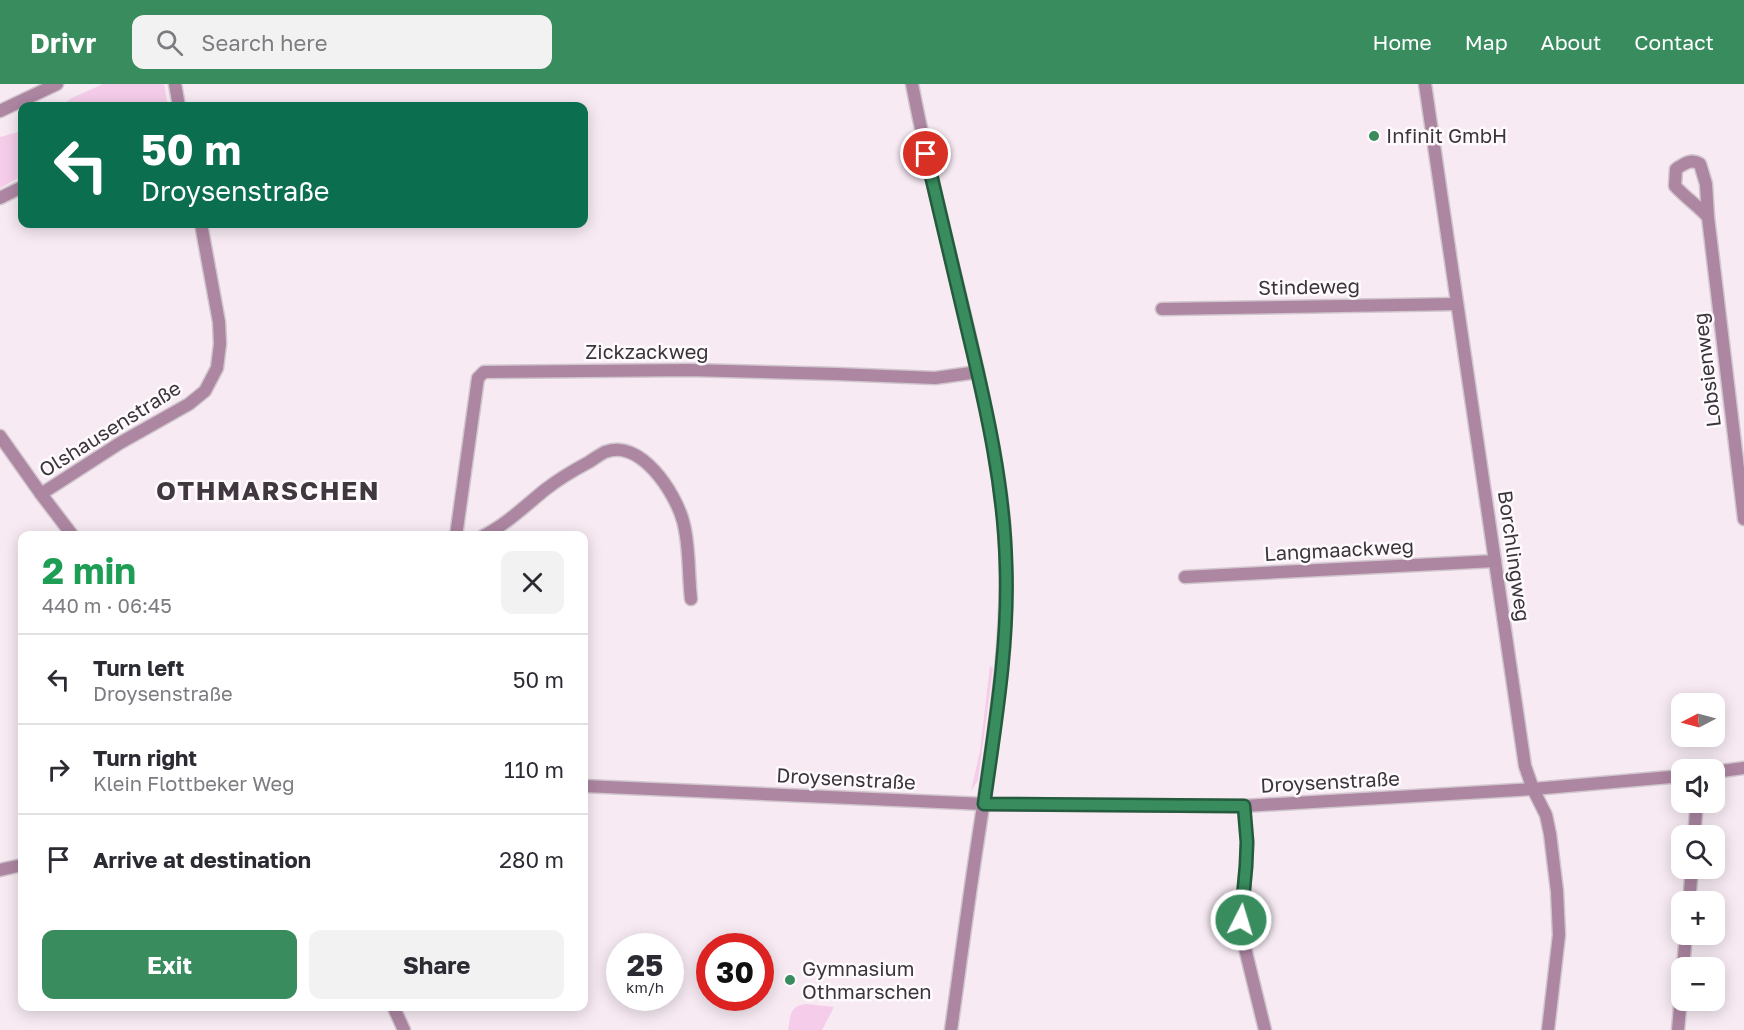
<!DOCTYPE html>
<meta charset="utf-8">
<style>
:root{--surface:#fff;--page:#f2f2f3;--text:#2b2b33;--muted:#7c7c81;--line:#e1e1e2;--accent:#388c5e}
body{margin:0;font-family:"Golos Text",sans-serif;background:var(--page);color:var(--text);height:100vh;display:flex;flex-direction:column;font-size:22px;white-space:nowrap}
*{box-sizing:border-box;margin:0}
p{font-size:20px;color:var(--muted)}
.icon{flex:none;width:33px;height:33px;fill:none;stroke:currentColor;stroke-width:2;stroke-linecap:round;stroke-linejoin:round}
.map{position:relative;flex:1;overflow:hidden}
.drawer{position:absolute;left:18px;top:447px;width:570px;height:480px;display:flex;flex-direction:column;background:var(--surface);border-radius:12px;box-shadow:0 3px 15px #0003}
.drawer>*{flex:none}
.hud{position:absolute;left:18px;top:18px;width:570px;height:126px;border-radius:12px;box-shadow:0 3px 15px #0003;background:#0b6e4f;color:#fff;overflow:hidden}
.needle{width:39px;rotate:264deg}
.controls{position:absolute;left:1671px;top:609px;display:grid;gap:12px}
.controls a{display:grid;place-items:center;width:54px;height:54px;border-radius:12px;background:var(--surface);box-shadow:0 3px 15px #0003;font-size:30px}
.speed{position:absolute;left:606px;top:849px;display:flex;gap:12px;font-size:30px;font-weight:700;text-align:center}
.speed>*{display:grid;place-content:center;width:78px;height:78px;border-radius:50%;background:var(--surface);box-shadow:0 3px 15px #0003;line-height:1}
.speed small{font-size:15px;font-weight:400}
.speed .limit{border:9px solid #d22;background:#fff;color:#111}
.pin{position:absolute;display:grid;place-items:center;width:51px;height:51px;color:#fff;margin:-26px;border:3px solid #fff;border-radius:50%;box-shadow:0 2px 6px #0007}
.me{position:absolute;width:66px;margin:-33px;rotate:5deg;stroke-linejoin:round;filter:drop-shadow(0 0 4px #0008)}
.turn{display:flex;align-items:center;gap:21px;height:126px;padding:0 24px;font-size:27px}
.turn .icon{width:78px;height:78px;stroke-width:2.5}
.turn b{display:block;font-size:42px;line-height:51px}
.round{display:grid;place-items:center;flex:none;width:63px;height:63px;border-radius:12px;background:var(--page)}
.headline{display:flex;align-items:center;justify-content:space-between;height:102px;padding:0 24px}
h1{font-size:36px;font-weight:700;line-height:45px;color:#1e9e55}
.action{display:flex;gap:12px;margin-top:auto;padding:12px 24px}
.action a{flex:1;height:69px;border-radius:12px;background:var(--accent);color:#fff;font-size:24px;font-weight:700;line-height:69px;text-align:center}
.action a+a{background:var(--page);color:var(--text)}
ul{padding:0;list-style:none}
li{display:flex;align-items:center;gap:18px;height:90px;padding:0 24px;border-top:2px solid var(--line)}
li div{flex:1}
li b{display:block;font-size:22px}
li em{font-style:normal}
header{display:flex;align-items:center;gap:36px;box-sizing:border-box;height:84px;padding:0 30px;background:var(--accent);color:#fff}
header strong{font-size:28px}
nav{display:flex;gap:33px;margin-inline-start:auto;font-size:21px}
.search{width:420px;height:54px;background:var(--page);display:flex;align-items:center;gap:15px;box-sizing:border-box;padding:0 21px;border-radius:12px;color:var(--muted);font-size:22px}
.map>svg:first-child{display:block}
.green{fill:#f5cdea}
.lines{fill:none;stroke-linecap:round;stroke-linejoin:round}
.minor-casing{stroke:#d1c6ce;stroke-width:15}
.tertiary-casing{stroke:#d1c6ce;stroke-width:15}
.minor{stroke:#ad86a2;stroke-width:12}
.tertiary{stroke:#ad86a2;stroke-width:12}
.route-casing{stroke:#245b3d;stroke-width:15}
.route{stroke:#388c5e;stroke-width:10}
.poi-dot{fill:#388c5e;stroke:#fffafd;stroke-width:2}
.labels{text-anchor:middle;stroke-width:5;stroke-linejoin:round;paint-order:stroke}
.poi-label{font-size:20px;fill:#3a3539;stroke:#fffafd;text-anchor:start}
.street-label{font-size:20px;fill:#3a3539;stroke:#fffafd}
.district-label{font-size:26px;font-weight:bold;letter-spacing:1.5px;fill:#41373e;stroke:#fffafd}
</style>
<header>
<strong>Drivr</strong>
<div class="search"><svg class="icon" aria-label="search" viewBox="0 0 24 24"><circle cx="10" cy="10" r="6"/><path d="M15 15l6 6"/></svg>Search here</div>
<nav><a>Home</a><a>Map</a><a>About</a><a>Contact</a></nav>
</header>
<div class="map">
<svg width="1744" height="946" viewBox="0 0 1744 946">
<rect width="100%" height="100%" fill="#f7eaf3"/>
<g class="green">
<path d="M 103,0 L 164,0 L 167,18 L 158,22 L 62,22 L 70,15 Z"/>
<path d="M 22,47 L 22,92 L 0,104 L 0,53 Z"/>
<path d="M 990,582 L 993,584 L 978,696 L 971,707 L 980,667 Z"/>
<path d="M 806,920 L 834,923 L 822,946 L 788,946 C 791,931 789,922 806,920 Z"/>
</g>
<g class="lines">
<g class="minor-casing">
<g id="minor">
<path d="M 175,0 L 179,22"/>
<path d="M 912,0 C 928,84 949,166 969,249 C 983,311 998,375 1004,439 C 1012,545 994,650 978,755 C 968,819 960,882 951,946"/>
<path d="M 1425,0 L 1525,682 L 1533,705 L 1546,731 L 1550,750 L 1557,807 L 1559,851 L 1548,946"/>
<path d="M 0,114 L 22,103"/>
<path d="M 1708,133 C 1698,122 1686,114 1675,102 L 1676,85 C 1684,80 1691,74 1700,80 L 1706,100 L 1708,133 L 1744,435"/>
<path d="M 1162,225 L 1457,220"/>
<path d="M 0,352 L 41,410 L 73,452"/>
<path d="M 41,410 L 120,359 L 189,320 L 205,307 L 217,284 L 220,260 L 219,238 L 201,140"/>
<path d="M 456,452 L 478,294 L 484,288 L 689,286 L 836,290 L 935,294 L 978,288"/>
<path d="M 483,452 C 507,440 526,421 546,405 C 559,395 574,386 589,378 C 594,375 599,371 605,368 C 640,354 675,408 683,437 C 690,462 688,489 691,515"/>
<path d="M 1185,493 L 1495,477"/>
<path d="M 1714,688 L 1744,684"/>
<path d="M 584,702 L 984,720 L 1244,722 L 1533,705 L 1682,692"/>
<path d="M 1244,722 L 1247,758 L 1246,782 L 1241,836 L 1243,856 L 1265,946"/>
<path d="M 1694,752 L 1697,718"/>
<path d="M 0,786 L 22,781"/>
<path d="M 1689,818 L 1692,784"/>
<path d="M 1683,884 L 1686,850"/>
<path d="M 393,922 L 404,946"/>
<path d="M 1678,946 L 1682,901"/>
</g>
</g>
<g class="tertiary-casing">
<path id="tertiary" d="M 0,27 L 57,0"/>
</g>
<use href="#minor" class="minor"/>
<use href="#tertiary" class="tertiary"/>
</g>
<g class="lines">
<g class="route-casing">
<path id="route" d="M 926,70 C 940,131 955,191 969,252 C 987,327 1004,403 1006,481 C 1009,561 995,641 984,720 L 1244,722 L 1247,758 L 1246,782 L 1241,836"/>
</g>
<use href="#route" class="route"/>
</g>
<g class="poi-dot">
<circle cx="1374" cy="52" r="6"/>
<circle cx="790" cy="896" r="6"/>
</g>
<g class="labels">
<g class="poi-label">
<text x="1386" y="59">Infinit GmbH</text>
<text x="802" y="892">Gymnasium<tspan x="802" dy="23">Othmarschen</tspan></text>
</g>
<g class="street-label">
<text transform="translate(1309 203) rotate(-1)" y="7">Stindeweg</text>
<text x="647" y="275">Zickzackweg</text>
<text transform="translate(1707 286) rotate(-97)" y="7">Lobsienweg</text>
<text transform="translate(110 345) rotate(-32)" y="7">Olshausenstraße</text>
<text transform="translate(1339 466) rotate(-3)" y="7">Langmaackweg</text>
<text transform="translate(1514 472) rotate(82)" y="7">Borchlingweg</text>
<text transform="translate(846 695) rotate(3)" y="7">Droysenstraße</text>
<text transform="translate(1330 698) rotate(-3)" y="7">Droysenstraße</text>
</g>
<g class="district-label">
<text x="268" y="416">OTHMARSCHEN</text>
</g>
</g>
</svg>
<div class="controls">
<a><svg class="needle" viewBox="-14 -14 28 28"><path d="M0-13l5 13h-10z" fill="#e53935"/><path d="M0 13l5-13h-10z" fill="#7c7c81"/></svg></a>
<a><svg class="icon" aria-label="sound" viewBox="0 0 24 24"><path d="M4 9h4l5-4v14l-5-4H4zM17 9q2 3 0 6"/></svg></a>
<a><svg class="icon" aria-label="search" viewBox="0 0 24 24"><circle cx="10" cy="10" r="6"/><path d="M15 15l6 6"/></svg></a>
<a>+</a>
<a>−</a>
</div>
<div class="speed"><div>25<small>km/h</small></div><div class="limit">30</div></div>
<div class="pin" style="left:926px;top:70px;background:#d93025"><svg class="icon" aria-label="arrive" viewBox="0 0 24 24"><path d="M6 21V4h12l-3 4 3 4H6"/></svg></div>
<svg class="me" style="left:1241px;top:836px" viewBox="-20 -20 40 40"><circle r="17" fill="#388c5e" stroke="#fff" stroke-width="3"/><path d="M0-11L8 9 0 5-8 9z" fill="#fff"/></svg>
<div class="hud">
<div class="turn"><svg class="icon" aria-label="left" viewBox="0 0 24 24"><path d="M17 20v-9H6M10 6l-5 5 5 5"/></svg><div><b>50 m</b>Droysenstraße</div></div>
</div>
<section class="drawer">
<div class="headline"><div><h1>2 min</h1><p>440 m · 06:45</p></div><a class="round"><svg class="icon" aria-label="close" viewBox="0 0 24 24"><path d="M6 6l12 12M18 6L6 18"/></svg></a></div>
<ul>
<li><svg class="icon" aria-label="left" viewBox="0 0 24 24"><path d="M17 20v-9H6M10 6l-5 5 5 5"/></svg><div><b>Turn left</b><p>Droysenstraße</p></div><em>50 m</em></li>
<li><svg class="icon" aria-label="right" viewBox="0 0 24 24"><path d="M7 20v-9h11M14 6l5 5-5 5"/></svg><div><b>Turn right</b><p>Klein Flottbeker Weg</p></div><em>110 m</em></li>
<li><svg class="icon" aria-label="arrive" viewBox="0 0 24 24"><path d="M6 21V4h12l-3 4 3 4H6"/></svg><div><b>Arrive at destination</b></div><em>280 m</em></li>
</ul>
<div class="action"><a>Exit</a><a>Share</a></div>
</section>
</div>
